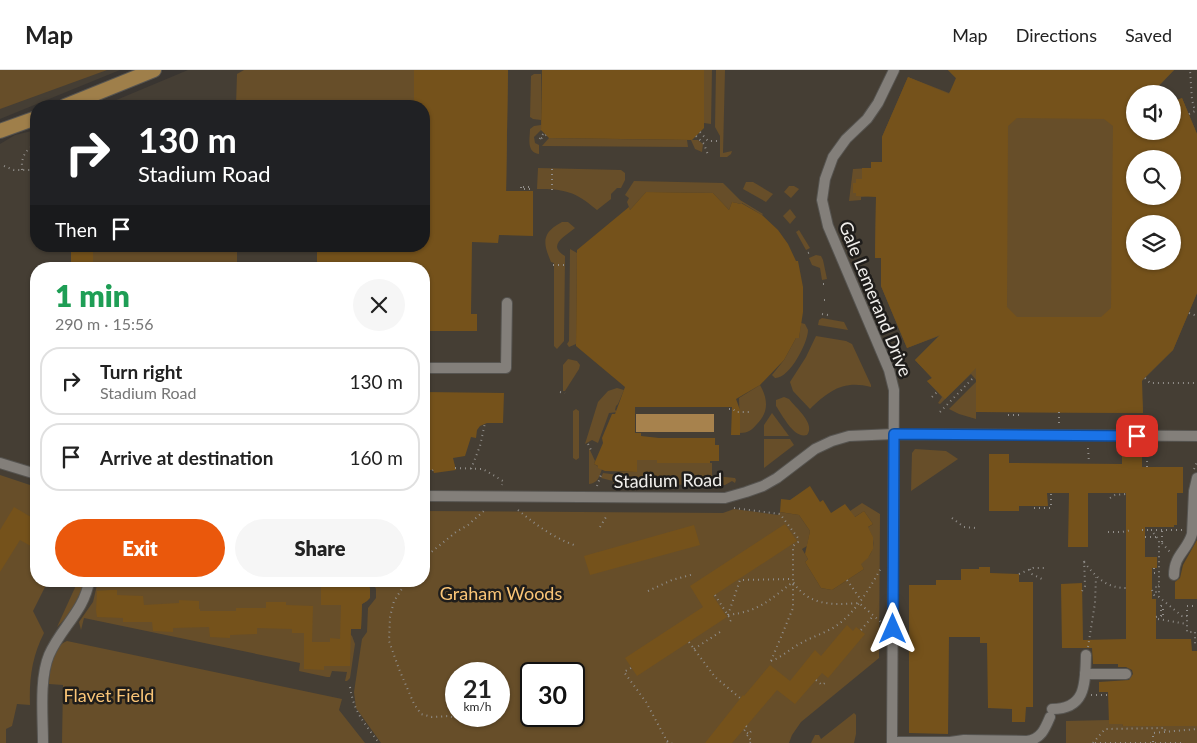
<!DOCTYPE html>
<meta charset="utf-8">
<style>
:root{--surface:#fff;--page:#f6f6f6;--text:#222;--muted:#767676;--line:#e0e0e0;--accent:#ea580c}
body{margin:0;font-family:Lato,sans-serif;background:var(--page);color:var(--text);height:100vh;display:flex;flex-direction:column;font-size:19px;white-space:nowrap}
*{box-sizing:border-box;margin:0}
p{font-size:16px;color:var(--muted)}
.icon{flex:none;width:28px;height:28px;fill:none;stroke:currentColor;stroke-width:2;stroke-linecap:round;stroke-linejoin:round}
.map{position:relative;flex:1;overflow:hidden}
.sheet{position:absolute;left:30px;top:192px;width:400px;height:325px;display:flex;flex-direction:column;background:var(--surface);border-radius:20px;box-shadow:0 1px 4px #0004}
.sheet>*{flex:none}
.guide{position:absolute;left:30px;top:30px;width:400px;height:152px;border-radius:20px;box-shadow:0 1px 4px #0004;background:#202124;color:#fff;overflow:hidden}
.fabs{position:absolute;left:1126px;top:15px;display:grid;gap:10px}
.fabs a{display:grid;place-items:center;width:55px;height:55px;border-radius:50%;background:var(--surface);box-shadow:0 1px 4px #0004;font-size:25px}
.speed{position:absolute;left:445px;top:592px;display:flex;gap:10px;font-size:25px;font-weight:700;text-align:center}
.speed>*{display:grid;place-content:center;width:65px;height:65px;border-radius:50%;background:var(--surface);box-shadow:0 1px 4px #0004;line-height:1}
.speed small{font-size:12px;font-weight:400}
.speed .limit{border:2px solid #111;border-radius:8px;background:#fff;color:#111}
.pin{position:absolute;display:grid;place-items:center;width:42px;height:42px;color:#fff;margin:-21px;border-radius:10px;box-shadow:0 2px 8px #0006}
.me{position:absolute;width:55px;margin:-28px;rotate:0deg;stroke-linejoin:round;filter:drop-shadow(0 0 4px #0008)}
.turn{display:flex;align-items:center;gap:18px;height:105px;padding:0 25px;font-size:22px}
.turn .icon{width:65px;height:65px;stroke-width:2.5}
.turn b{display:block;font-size:35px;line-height:42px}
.then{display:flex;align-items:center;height:48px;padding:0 25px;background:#0003;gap:10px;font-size:19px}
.round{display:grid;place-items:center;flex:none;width:52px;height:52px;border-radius:26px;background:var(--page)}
.head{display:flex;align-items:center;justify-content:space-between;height:85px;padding:0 25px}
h1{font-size:30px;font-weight:800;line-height:38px;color:#1e9e55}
.cta{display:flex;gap:10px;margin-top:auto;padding:10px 25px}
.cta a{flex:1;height:58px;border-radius:30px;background:var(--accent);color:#fff;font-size:20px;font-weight:800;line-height:58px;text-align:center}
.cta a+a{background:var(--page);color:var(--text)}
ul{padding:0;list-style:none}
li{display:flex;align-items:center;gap:15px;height:68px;margin:0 10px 8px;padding:0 15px;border:2px solid var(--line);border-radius:20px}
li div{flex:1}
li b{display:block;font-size:19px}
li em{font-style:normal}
header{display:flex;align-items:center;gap:30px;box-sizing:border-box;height:70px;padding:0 25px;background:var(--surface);border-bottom:1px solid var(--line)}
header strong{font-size:24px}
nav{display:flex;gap:28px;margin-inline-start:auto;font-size:18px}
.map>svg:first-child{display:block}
.built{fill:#453e34;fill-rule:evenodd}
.green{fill:#674e29;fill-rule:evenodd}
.water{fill:#a7824d}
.building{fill:#75521b;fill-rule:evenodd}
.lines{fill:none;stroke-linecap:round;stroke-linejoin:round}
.minor-casing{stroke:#565450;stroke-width:12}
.major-casing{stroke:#565450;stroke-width:16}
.path{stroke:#918e8a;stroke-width:2;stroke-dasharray:1 4;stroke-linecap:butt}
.minor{stroke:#837f7a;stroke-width:10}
.major{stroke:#9f7f4a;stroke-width:14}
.route-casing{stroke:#114b97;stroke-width:12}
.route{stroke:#1a73e8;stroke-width:9}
.labels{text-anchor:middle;stroke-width:5;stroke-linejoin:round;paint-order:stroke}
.street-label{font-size:18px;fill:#f1efec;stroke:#1f1d1b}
.park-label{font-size:18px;fill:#fac577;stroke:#1f1d1b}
</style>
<header>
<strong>Map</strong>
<nav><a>Map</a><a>Directions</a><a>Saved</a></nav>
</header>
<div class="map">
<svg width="1197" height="673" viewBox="0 0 1197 673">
<rect width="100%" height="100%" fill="#393531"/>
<g class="built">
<path d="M 0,0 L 120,0 L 0,49 Z"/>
<path d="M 188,0 L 1197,0 L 1197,673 L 0,673 L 0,74 L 15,65 L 36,60 L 36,176 L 424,176 L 424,36 L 102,36 ZM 1135,24 L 1172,24 L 1172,61 L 1135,61 ZM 1135,89 L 1172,89 L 1172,126 L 1135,126 ZM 1135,154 L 1172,154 L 1172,191 L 1135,191 ZM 36,199 L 424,199 L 424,511 L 36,511 ZM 456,604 L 499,604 L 499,646 L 456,646 ZM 531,604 L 574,604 L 574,646 L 531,646 Z"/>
</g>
<g class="green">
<path d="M 0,0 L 107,0 L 0,39 Z"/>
<path d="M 244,0 L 508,0 L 506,132 L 424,131 L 424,36 L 236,36 L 237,4 Z"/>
<path d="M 704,0 L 712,0 L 711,54 L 704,53 Z"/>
<path d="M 716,0 L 725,0 L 723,83 L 732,81 L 731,84 L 727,87 L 720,87 L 720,66 L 715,57 Z"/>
<path d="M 948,0 L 1174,0 L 1159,16 L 1168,24 L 1135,24 L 1135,61 L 1172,61 L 1173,32 L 1182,28 L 1197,64 L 1197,223 L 1173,280 L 1141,312 L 1143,343 L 976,342 L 976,349 L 959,344 L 949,339 L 977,311 L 971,304 L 940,334 L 938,333 L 942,327 L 927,311 L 932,308 L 915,290 L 939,266 L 907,278 L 881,216 L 881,188 L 875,188 L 876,125 L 861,127 L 861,130 L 849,131 L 853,99 L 871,98 L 882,92 L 882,67 L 908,7 L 949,23 L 958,10 ZM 1135,89 L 1172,89 L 1172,126 L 1135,126 ZM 1135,154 L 1172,154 L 1172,191 L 1135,191 Z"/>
<path d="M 534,4 L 541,4 L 541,50 L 533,49 L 530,47 L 531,6 Z"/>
<path d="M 541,55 L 541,60 L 534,67 L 535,73 L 539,75 L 539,84 C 526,82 530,68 530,59 L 534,56 Z"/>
<path d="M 549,68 L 687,70 L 688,77 L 542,76 Z"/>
<path d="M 691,70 L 698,70 L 703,74 L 702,82 L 695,79 Z"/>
<path d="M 538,98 L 621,100 L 625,103 L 625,110 L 621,118 L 617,118 L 611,124 L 611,129 L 597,140 C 575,121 564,119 537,119 Z"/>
<path d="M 634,111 L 723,113 L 740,130 L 763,144 L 762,145 L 742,133 L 741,134 L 732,132 L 729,140 L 713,123 L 646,122 L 630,140 L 627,132 L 629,128 L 625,125 Z"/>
<path d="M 746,112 L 753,112 L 773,124 L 766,132 L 743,119 Z"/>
<path d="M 789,116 L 794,116 L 799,119 L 791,128 L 784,122 Z"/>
<path d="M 790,139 L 796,147 L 790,154 L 783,146 Z"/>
<path d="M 562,152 L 568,152 L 575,158 C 566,166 546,175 565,186 L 564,271 L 557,279 L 554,276 L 554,193 L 551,192 C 543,173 541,163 562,152 Z"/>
<path d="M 799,160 L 810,178 L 806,180 L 796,162 Z"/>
<rect x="71" y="176" width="166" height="23"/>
<path d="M 570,179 L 577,183 L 576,274 L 569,277 L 567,274 L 569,271 Z"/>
<path d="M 816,185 L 821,186 L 823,190 L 827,209 L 822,210 L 820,198 L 812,195 L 809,188 Z"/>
<path d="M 822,248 L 844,252 L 848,260 L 818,255 L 819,250 Z"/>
<path d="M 801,253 L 805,254 L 808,260 C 808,273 789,309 775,308 L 772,305 L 784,290 L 796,268 L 799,268 Z"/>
<path d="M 816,266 L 846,271 L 852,274 L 871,315 L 871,317 C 843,310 829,321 810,339 L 793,321 L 790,312 L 806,287 Z"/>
<path d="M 568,289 L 577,291 L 580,295 L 579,299 L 565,321 L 563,321 L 563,295 Z"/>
<path d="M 760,315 C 768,329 769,342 757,354 C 752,360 748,363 740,363 L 739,328 Z"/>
<path d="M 617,318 L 624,320 L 618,334 L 616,336 L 615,340 L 618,342 L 609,343 L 598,373 L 592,370 L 585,374 L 598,332 L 608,321 Z"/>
<path d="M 784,327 L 789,329 C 796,338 816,354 807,365 C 794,369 783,346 776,336 L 776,330 Z"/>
<path d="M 576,339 L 579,341 L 579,388 L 576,390 L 573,388 L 573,341 Z"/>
<path d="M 772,343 L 789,366 L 764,366 L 764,355 Z"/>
<path d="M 764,369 L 790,369 L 794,375 L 764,398 Z"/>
<path d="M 589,378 L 595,391 L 594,394 L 602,399 C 599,407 598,413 589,414 Z"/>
<path d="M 637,379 L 657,390 L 658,393 L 712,393 L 712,415 L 613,414 L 613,411 L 601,408 L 603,403 L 618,405 L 620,402 L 637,402 Z"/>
<path d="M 915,379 L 946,381 L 958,389 L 911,421 L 912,383 Z"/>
<path d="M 0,405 L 36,417 L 36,511 L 48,511 L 33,541 L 44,563 C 32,586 29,610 30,635 L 17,634 L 12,656 L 6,659 L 6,673 L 0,673 Z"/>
<path d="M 715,406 L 735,408 L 736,410 L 735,413 L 732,411 L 725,415 L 715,415 Z"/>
<path d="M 862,433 L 880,444 L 879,588 L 801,652 L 792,665 L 789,673 L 381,673 L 356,638 L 354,622 L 362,569 L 367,562 L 368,538 L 376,528 L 376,519 L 372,511 L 424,511 L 424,441 L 723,443 L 734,439 L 778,445 L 780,442 L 799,445 L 810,461 L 807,476 L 802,479 L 808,489 L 805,492 L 821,518 L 832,520 L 864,499 L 860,493 C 874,487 878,469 867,458 L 873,454 L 864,441 L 847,452 L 850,441 ZM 456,604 L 499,604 L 499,646 L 456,646 ZM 531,604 L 574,604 L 574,646 L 531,646 Z"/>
<path d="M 78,511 L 85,511 C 79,528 70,545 57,557 Z"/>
<path d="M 98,511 L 367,511 L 367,514 L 370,518 C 370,526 370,530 362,534 L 361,559 L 345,559 L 352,566 L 355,574 L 350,608 L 347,611 L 345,611 L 347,602 L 332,601 L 330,607 L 327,607 L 299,601 L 300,593 L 84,548 L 81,560 L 79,552 L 93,532 Z"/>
<path d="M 67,571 L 342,629 L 339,640 L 365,673 L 62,673 L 63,615 L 49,614 C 50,600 52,576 67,571 Z"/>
<path d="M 854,643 L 856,645 L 856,664 L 854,673 L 811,673 L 815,665 L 819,665 L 821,669 Z"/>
<path d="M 1109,650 L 1109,654 L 1122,654 L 1123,656 L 1197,656 L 1197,673 L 1066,673 L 1066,651 Z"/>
</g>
<rect class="water" x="636" y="344" width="78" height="18"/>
<g class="building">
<path d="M 414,0 L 508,0 L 506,121 L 533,121 L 533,166 L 499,165 L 498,173 L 472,172 L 471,244 L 477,244 L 477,261 L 424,261 L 424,199 L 317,199 L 317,176 L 424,176 L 424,36 L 414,36 Z"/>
<path d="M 542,0 L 704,0 L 704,58 L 692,70 L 549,68 L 541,60 Z"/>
<path d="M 948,0 L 1174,0 L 1158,16 L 1168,24 L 1135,24 L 1135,61 L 1172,61 L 1172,27 L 1177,30 L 1182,28 L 1197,64 L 1197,223 L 1173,280 L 1142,310 L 1143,343 L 976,342 L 976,298 L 945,329 L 927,311 L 932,308 L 915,290 L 940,265 L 907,278 L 881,216 L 881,188 L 875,188 L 876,127 L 856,126 L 856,123 L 853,123 L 853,113 L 856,113 L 856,109 L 862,109 L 862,98 L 871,98 L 871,92 L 882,92 L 882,67 L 908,7 L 949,24 L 956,8 ZM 1017,48 L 1104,49 L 1113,56 L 1111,238 L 1101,247 L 1017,247 L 1007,237 L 1008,56 ZM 1135,89 L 1172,89 L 1172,126 L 1135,126 ZM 1135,154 L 1172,154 L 1172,191 L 1135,191 Z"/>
<path d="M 646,122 L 713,123 L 729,140 L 732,132 L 741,134 L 741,133 L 762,145 L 778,160 L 788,174 L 796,191 L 798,191 L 803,217 L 803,242 L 799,268 L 796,268 L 784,290 L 760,315 L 736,329 L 740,340 L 740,365 L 731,365 L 732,337 L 635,337 L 635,363 L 641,363 L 641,366 L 659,368 L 715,368 L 715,375 L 719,375 L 719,391 L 710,391 L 710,393 L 657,393 L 657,390 L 637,390 L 637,402 L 605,401 L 598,398 L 598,396 L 594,394 L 603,373 L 602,368 L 612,344 L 615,344 L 625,317 L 576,276 L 577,180 L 629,137 L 630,140 Z"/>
<rect x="71" y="176" width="22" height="23"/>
<path d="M 424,322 L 504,323 L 503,353 L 487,353 L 480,356 L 477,360 L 476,368 L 471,367 L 465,386 L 453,388 L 456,400 L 434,403 L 433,400 L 424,400 Z"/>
<path d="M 1129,382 L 1142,384 L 1142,397 L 1183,397 L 1183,423 L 1177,423 L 1177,455 L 1174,455 L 1174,457 L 1145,457 L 1145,487 L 1157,487 L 1157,498 L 1152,498 L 1152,529 L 1156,529 L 1156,569 L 1191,569 L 1192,581 L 1197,581 L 1197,656 L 1123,656 L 1122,654 L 1109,654 L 1108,622 L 1099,622 L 1099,612 L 1129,610 L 1133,604 L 1132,600 L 1126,597 L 1118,597 L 1118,594 L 1093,594 L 1092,578 L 1062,578 L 1061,514 L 1082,513 L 1083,570 L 1126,569 L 1126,423 L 1088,423 L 1088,477 L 1068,477 L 1069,423 L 1047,423 L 1048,436 L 1019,436 L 1019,441 L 989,441 L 989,384 L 1009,384 L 1009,393 L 1122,394 L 1122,384 L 1126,384 Z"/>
<path d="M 810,416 L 820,432 L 823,430 L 831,443 L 845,434 L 855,447 L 864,441 L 873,454 L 868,457 L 873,467 L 873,479 L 868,488 L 861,494 L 864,499 L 832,520 L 821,518 L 805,492 L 808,489 L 805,484 L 810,461 L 799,445 L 780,442 L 781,429 L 790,430 Z"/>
<path d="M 14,437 L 36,450 L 36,479 L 20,470 L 0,502 L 0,460 Z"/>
<path d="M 785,454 L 797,471 L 713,526 L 727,547 L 637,606 L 625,588 L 703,537 L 690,516 Z"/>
<path d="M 694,455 L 700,475 L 590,505 L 584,486 Z"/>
<path d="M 1197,470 L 1197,529 L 1175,529 L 1175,512 L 1180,508 L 1183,495 Z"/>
<path d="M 979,497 L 990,497 L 990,503 L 1019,504 L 1019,512 L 1033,512 L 1033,637 L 1026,637 L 1025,652 L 1012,652 L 1012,639 L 988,638 L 987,573 L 980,573 L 980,567 L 949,567 L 948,664 L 909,663 L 909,515 L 936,515 L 936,510 L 961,510 L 961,499 L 979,499 Z"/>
<path d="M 367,511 L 367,515 L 370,518 L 370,528 L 367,531 L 362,534 L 361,559 L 351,559 L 350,596 L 324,596 L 324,600 L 304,599 L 304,563 L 292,563 L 292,559 L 257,558 L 257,564 L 230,565 L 230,568 L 210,567 L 209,557 L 173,558 L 173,562 L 153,561 L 152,552 L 123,552 L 123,548 L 97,547 L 96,540 L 97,521 L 110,520 L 117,520 L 117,525 L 143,526 L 144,535 L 179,533 L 179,530 L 199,531 L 199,539 L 200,539 L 200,541 L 236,541 L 236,538 L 266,538 L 266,532 L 286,532 L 286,535 L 313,536 L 312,572 L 330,572 L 330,568 L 340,569 L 341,535 L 321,535 L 321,512 Z"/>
<path d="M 847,555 L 853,561 L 856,557 L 865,564 L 828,608 L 822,603 L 795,634 L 777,620 L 732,673 L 705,673 L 743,625 L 744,626 L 770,595 L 790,611 L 815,580 L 821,586 Z"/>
</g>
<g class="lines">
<g class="minor-casing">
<g id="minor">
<path d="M 424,298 L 506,298 L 507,233"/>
<path d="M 0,393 L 36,404"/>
<path d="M 424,426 L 725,428 L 746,422 L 763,416 L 777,408 L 815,379 L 832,371 L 849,366 L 894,364 L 1197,366"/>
<path d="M 1174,505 C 1174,485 1187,481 1192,464 L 1194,421 L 1197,408"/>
<path d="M 1085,604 L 1126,604"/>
<path d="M 1052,639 C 1087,639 1085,612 1086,585"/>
<path d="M 892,672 L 950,672 L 964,670 L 1027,671 C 1041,669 1045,659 1050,647"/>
<path d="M 43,673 C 43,647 39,609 49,585 C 60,559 85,540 89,511"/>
<path d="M 892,673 L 894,320 L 889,300 L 828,156 L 822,130 L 825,109 L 833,87 L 846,69 L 867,49 L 878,33 L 894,0"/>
</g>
</g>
<g class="major-casing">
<g id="major">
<path d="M 65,36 L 154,0"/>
<path d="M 0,61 L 36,48"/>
</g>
</g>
<g class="path">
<path d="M 1189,44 L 1195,41 L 1192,30 L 1190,0"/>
<path d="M 700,62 L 708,71 L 718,71"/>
<path d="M 543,64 L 539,70 L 546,65"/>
<path d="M 696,66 L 704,74 L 708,85"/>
<path d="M 4,96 L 14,100 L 36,100"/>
<path d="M 22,100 C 21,87 25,80 36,74"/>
<path d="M 521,117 L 521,119 L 531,119 L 531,121"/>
<path d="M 523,117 L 533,117"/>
<path d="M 552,120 L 552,97"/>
<path d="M 808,183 L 811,182"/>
<path d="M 553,195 L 567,195"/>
<path d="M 823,214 L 828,214"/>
<path d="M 824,230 L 829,230"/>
<path d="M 1189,243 L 1197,246"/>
<path d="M 822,244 L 828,245"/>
<path d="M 1145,308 L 1150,313 L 1197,313"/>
<path d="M 560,322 L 565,323"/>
<path d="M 932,327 L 937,322"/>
<path d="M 729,339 L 733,339 L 736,342 L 750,342"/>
<path d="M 940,342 L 974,307"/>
<path d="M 1008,345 L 1021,345"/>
<path d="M 1059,353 L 1059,342"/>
<path d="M 588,374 L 591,380"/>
<path d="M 1088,378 L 1089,393"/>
<path d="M 1147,397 L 1147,377"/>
<path d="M 455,398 L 483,399 L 503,411 L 502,415"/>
<path d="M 471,399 L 480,376 L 485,353"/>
<path d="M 1194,399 L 1197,392"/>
<path d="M 424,406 L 433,400"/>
<path d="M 597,416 L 602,402"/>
<path d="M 1110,428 L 1115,425 L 1126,424"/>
<path d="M 734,438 L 780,444 L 798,468 L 798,472 L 793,476 L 793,538 L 771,591"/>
<path d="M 1034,438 L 1051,438 L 1051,423"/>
<path d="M 518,440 C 535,454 552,467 574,475"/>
<path d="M 952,448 L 964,457 L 976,458"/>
<path d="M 600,457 L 606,447"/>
<path d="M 1142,460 L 1151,460"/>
<path d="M 1182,460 L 1151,460 L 1159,470 L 1159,527 L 1182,546 L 1187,546 L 1187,562 L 1195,562 L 1195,575 L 1197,575"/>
<path d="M 1108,462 L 1122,462 L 1132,460"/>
<path d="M 1145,467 L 1157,467"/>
<path d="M 1162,472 L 1162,460"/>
<path d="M 1162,473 L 1170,482"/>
<path d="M 424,488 L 456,462 L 468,455 L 485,440"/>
<path d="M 1084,492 C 1096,507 1106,518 1126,518"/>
<path d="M 1154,498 L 1154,503 L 1159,503"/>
<path d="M 1030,499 L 1032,504 L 1044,510"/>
<path d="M 1019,504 L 1033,498 L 1045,498"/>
<path d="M 847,510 L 861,530"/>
<path d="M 407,511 L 394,531 L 390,547 L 389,571 L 399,599 L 414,634 L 421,644 L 432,647 L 449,646 L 465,651"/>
<path d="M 367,513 L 369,513"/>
<path d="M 1152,520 L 1154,525 L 1156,525 L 1156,515 L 1159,515"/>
<path d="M 648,521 L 672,510 L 694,504"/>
<path d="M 1082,521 L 1085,516 L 1084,487"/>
<path d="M 715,525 L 731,550 L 728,554"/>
<path d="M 728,545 C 760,541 768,531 793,512 C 809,536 832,535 859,533 L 882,553"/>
<path d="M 728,545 L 740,510 L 793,509"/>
<path d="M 1187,546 L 1187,536 L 1197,536"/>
<path d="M 1156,547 L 1161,546 L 1161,536 L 1163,536 L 1163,549"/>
<path d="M 1158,549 L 1187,554"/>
<path d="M 861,560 L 873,546"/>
<path d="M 689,572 L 715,607 L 740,628"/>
<path d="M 1088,577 L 1095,533 L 1096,507"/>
<path d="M 694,579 L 723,560"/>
<path d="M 771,591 C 782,587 790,579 801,573 C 812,567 825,563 836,556 C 855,543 870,518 881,498"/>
<path d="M 631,598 L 624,602 L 646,632 L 668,673"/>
<path d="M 816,610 L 822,615 L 825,613"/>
<path d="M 350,617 C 354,643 364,652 379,673"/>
<path d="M 1091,625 L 1108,625"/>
<path d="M 746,656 L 747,657 L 744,661 L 749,664"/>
<path d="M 667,671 L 672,673"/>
<path d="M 1153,672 L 1153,663 L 1197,659"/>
<path d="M 750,673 L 752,671 L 747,666 L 752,660"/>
<path d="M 1093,673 L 1105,659 L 1165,658 L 1165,662"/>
<path d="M 1095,673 L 1183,673"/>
</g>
<use href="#minor" class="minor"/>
<use href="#major" class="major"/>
</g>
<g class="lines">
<g class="route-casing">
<path id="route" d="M 893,559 L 894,364 L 1137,366"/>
</g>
<use href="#route" class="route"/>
</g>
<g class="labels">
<g class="street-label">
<text transform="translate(875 229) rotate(68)" y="6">Gale Lemerand Drive</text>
<text transform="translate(668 411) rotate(-1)" y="6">Stadium Road</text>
</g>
<g class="park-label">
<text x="501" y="530">Graham Woods</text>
<text x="109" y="632">Flavet Field</text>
</g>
</g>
</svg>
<div class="fabs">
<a><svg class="icon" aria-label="sound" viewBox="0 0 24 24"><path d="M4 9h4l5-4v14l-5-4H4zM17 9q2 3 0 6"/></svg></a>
<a><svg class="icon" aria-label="search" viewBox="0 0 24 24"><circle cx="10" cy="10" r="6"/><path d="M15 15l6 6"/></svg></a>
<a><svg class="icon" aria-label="layers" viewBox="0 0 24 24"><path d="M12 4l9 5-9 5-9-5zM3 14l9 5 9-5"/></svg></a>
</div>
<div class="speed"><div>21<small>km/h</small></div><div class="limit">30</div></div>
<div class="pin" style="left:1137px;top:366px;background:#d93025"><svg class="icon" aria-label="arrive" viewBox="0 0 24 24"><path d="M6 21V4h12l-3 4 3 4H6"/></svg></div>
<svg class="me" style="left:893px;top:559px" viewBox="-20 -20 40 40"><path d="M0-17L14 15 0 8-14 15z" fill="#1a73e8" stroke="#fff" stroke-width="4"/></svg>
<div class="guide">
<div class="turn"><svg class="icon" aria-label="right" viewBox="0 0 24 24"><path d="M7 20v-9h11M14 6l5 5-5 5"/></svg><div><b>130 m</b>Stadium Road</div></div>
<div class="then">Then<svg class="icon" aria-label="arrive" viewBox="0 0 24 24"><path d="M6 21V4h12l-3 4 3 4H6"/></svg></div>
</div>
<section class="sheet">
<div class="head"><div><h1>1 min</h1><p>290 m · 15:56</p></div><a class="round"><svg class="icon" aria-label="close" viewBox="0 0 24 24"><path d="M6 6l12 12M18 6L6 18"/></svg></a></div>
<ul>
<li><svg class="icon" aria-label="right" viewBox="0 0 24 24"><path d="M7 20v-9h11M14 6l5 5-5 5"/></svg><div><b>Turn right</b><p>Stadium Road</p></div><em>130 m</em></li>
<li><svg class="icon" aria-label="arrive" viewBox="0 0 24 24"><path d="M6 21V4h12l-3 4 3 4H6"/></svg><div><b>Arrive at destination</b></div><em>160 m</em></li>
</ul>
<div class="cta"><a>Exit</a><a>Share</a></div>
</section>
</div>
